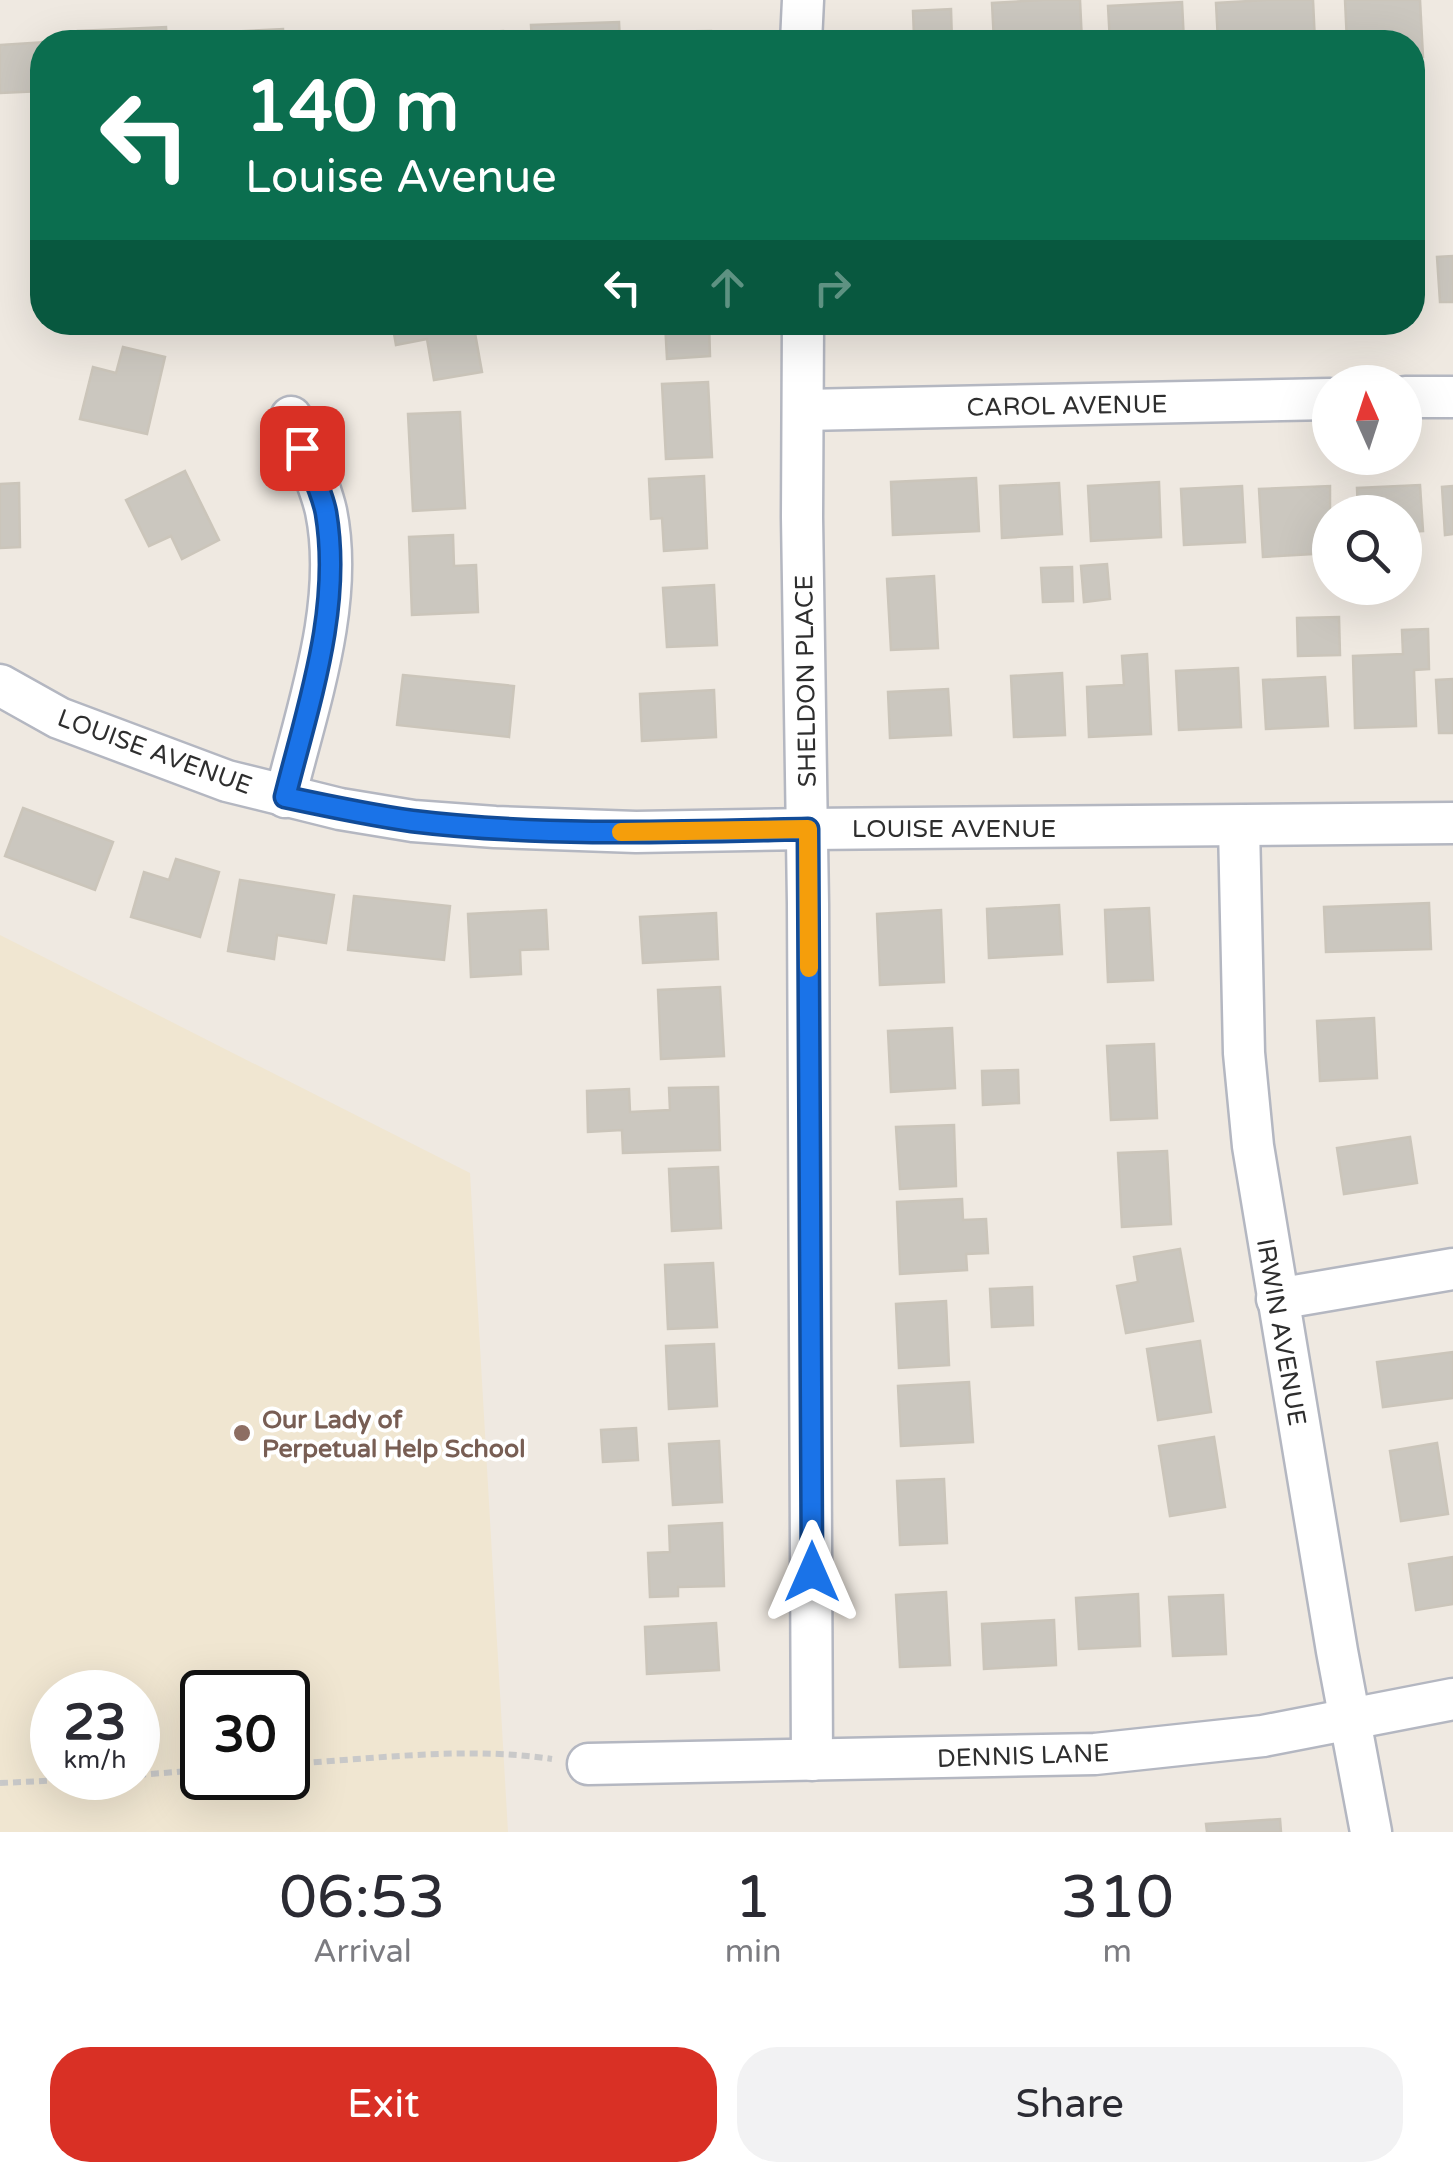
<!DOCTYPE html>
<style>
:root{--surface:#fff;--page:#f2f2f3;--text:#2b2b33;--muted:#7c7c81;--accent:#d93025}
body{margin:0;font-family:"Varela Round",sans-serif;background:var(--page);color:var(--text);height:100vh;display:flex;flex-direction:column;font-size:38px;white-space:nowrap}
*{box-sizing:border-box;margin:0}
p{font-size:32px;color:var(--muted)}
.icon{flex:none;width:55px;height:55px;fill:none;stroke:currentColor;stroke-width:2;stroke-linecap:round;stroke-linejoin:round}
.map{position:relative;height:1832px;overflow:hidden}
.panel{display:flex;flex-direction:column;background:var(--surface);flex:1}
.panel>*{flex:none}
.hud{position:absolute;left:30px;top:30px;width:1395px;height:305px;border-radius:40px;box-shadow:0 10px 40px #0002;background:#0b6e4f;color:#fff;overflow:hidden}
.needle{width:65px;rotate:357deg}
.controls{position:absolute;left:1312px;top:365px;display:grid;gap:20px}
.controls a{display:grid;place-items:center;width:110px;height:110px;border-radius:50%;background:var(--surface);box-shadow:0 10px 40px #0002;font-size:50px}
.speed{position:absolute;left:30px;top:1670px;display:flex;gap:20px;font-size:50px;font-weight:700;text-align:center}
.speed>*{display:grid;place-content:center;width:130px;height:130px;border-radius:50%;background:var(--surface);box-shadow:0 10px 40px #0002;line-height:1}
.speed small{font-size:25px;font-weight:400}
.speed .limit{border:5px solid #111;border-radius:15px;background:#fff;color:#111}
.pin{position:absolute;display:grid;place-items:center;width:85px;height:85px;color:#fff;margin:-42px;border-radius:20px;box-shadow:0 5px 15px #0006}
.me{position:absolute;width:110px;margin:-55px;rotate:0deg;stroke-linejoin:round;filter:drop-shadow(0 0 8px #0008)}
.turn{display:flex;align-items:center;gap:35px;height:210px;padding:0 50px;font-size:45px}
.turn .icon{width:130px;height:130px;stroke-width:2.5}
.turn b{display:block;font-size:70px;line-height:85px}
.lanes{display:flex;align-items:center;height:95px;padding:0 50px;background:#0003;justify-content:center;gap:50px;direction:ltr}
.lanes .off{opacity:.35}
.eta{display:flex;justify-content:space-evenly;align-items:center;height:170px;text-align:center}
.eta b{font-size:60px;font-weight:600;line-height:70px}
.action{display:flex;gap:20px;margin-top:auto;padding:20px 50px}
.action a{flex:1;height:115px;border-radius:40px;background:var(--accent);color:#fff;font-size:40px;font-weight:600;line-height:115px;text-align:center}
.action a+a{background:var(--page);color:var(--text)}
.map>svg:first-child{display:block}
.education{fill:#f0e6d1;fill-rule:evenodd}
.building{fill:#cbc7bf;stroke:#cbc5ba;stroke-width:2.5}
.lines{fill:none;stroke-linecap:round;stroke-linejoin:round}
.minor-casing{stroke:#b4b7c1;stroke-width:45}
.path{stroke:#c9c9c9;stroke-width:6;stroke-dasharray:8 5;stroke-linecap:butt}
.minor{stroke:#fff;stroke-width:40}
.route-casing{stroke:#114b97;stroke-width:25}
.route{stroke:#1a73e8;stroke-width:18}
.slow{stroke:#f59e0b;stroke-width:18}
.education-dot{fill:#8d6e63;stroke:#fff;stroke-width:4}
.labels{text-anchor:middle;stroke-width:8;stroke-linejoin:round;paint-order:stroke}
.street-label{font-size:25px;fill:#2e2e2e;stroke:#fff}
.education-label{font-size:25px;font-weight:bold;fill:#785e54;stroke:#fff;text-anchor:start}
</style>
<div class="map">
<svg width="1453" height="1832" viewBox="0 0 1453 1832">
<rect width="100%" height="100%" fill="#efe9e1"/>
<path class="education" d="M 0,935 L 470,1173 L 508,1832 L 0,1832 ZM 52,1692 L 138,1692 L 138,1778 L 52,1778 ZM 202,1692 L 288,1692 L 288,1778 L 202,1778 Z"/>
<g class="building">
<path d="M 1042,0 L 1080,0 L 1082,42 L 994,42 L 992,3 Z"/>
<path d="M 1266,0 L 1313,0 L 1315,42 L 1218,42 L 1216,3 Z"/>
<path d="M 1345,0 L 1420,0 L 1423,57 L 1412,57 L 1412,42 L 1347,42 Z"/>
<path d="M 1182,2 L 1184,42 L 1110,42 L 1108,6 Z"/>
<path d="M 951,9 L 952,42 L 886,42 L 886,38 L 914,37 L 913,11 Z"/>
<path d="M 619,22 L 620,42 L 532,42 L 531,25 Z"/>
<path d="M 166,27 L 167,42 L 79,42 L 78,31 Z"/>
<path d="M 283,29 L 284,42 L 189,42 L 189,34 Z"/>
<path d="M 503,31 L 504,42 L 426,42 L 426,35 Z"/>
<path d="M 711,31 L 712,42 L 641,42 L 641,32 Z"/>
<path d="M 393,34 L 394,42 L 309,42 L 308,38 Z"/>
<path d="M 42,42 L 42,91 L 0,93 L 0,45 L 47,42 Z"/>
<path d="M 1453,256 L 1453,302 L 1440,302 L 1437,257 Z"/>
<path d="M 1412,258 L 1416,258 L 1418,301 L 1412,301 Z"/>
<path d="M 392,322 L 473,322 L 482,372 L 434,380 L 427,339 L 396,345 Z"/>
<path d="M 665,322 L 709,322 L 710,356 L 667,359 Z"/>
<path d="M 123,347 L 165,357 L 147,434 L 80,419 L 93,367 L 116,373 Z"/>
<path d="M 708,382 L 712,457 L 666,459 L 662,384 Z"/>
<path d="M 460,412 L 465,508 L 413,511 L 408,414 Z"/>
<path d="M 185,471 L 219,540 L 182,559 L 171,536 L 149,546 L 126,500 Z"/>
<path d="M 704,476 L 707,548 L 664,551 L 662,518 L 651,519 L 649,479 Z"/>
<path d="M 976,478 L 979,531 L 893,535 L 891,482 Z"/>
<path d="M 1159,482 L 1161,537 L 1091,541 L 1088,486 Z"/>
<path d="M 19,483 L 20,547 L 0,548 L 0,484 Z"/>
<path d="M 1059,483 L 1062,534 L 1002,538 L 1000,486 Z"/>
<path d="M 1420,485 L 1423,531 L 1405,532 L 1405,512 L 1358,512 L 1357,488 Z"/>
<path d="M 1242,486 L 1245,542 L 1184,545 L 1181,489 Z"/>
<path d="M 1330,486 L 1330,553 L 1263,557 L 1259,489 Z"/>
<path d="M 1453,486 L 1453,534 L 1445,535 L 1442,487 Z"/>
<path d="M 453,535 L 454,566 L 476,565 L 478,612 L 412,615 L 409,537 Z"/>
<path d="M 1107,564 L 1110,599 L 1084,602 L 1081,566 Z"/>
<path d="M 1072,567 L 1073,601 L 1043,602 L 1041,568 Z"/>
<path d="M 934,576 L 938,648 L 891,650 L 887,579 Z"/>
<path d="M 714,585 L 717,645 L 667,647 L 663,588 Z"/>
<path d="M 1339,617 L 1340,655 L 1298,656 L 1297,618 Z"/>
<path d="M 1428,629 L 1429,669 L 1414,670 L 1416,726 L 1355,728 L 1353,656 L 1403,654 L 1402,630 Z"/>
<path d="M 1147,654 L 1151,734 L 1089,737 L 1087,687 L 1124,685 L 1122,656 Z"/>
<path d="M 1238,668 L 1241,727 L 1179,730 L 1176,671 Z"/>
<path d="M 1062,673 L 1065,735 L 1014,737 L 1011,676 Z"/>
<path d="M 403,675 L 514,686 L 509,737 L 397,725 Z"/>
<path d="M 1325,677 L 1328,726 L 1266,729 L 1263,680 Z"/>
<path d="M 1453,679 L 1453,733 L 1439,733 L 1436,680 Z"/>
<path d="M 948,689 L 951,735 L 890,738 L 888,692 Z"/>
<path d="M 714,690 L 716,737 L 642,741 L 640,694 Z"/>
<path d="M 23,808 L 113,842 L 95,890 L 5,856 Z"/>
<path d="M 176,859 L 219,872 L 200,937 L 131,917 L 144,872 L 169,880 Z"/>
<path d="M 240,880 L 334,895 L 326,943 L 277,935 L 274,959 L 228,951 Z"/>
<path d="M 354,896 L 450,906 L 444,960 L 348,950 Z"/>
<path d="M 1429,903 L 1431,949 L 1326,952 L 1324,907 Z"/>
<path d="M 1059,905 L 1062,954 L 989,958 L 987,909 Z"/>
<path d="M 1149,908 L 1153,980 L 1108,982 L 1105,910 Z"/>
<path d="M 546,910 L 548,949 L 520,950 L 521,974 L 471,977 L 468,914 Z"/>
<path d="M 941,910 L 944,982 L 880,985 L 877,914 Z"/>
<path d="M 716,913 L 718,959 L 643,963 L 640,917 Z"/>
<path d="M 720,987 L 724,1056 L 661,1059 L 658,990 Z"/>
<path d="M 1374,1018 L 1377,1078 L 1320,1081 L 1317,1021 Z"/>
<path d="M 952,1028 L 955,1088 L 891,1092 L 888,1031 Z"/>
<path d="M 1154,1044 L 1157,1118 L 1111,1120 L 1107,1046 Z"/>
<path d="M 1018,1070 L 1019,1103 L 983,1105 L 982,1071 Z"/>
<path d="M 718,1087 L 720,1150 L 623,1153 L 622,1130 L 588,1132 L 587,1091 L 629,1089 L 630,1112 L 670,1110 L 669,1088 Z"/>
<path d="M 954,1125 L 956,1186 L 900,1189 L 896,1127 Z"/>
<path d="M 1410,1137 L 1417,1183 L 1344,1194 L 1337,1148 Z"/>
<path d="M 1167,1151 L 1171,1224 L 1122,1227 L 1118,1153 Z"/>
<path d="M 718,1167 L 721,1228 L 672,1231 L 669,1169 Z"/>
<path d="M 962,1199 L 963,1220 L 986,1219 L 988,1253 L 966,1254 L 967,1270 L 900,1274 L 897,1202 Z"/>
<path d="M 1180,1249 L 1193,1321 L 1126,1333 L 1117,1286 L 1138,1282 L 1134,1257 Z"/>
<path d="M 713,1263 L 717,1327 L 668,1329 L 665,1265 Z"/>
<path d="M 1032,1287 L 1033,1325 L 992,1327 L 990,1289 Z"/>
<path d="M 946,1301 L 949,1365 L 899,1368 L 896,1304 Z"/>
<path d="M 1200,1341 L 1211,1412 L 1158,1420 L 1147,1349 Z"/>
<path d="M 714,1344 L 717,1406 L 669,1409 L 666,1346 Z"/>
<path d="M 1453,1352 L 1453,1398 L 1383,1407 L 1377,1362 Z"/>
<path d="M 969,1382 L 973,1442 L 901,1446 L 898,1386 Z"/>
<path d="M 636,1428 L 638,1460 L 603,1462 L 601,1430 Z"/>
<path d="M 1214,1437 L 1225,1507 L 1170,1516 L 1159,1446 Z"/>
<path d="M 719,1441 L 722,1502 L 673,1505 L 669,1444 Z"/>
<path d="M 1437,1443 L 1448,1514 L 1401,1521 L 1390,1451 Z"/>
<path d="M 944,1479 L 947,1543 L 900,1545 L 897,1481 Z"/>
<path d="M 722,1523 L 724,1586 L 678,1587 L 678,1596 L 650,1597 L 648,1553 L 670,1552 L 669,1526 Z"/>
<path d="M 1453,1557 L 1453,1604 L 1416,1610 L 1409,1564 Z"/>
<path d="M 946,1592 L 950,1665 L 900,1667 L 896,1595 Z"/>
<path d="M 1138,1594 L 1140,1646 L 1079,1649 L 1076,1598 Z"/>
<path d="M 1223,1595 L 1226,1654 L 1173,1656 L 1169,1597 Z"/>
<path d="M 1054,1620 L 1056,1665 L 984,1669 L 982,1624 Z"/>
<path d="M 716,1623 L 719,1670 L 647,1674 L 645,1627 Z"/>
<path d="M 1280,1819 L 1281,1832 L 1207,1832 L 1206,1824 Z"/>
</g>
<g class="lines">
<g class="minor-casing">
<g id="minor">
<path d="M 801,42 L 803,0"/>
<path d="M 803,322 L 802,517 L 808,904 L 812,1760"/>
<path d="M 1405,397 L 1453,397"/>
<path d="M 804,410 L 1330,399"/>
<path d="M 0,685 L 59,718 L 227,781 L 340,809 L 413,821 L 495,827 L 636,832 L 808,829 L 1453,823"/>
<path d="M 285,797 C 307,708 345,603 326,511 C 319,480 302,446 291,417"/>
<path d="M 1239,826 L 1244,1053 L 1253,1146 L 1337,1651 L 1371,1832"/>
<path d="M 1277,1299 L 1453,1269"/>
<path d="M 588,1764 L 1095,1754 L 1263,1736 L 1453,1699"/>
</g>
</g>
<g class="path">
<path d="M 288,1764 C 374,1759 467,1746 552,1759"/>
<path d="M 138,1775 L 202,1770"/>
<path d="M 0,1783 L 107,1778"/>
</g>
<use href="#minor" class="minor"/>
</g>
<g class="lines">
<g class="route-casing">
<path id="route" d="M 302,448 C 310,469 322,491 326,513 C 342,609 308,705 285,797 C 327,806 369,815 412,821 C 543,837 676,832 808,829 L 812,1572"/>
</g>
<use href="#route" class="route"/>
<path class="slow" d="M 621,832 L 808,829 L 809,968"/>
</g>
<circle class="education-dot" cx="242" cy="1433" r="10"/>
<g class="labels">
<g class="street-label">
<text transform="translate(1067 405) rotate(-1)" y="9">CAROL AVENUE</text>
<text transform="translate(805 681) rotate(-91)" y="9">SHELDON PLACE</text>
<text transform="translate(155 751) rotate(20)" y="9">LOUISE AVENUE</text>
<text x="954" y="837">LOUISE AVENUE</text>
<text transform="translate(1282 1332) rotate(80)" y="9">IRWIN AVENUE</text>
<text transform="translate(1023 1755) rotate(-2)" y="9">DENNIS LANE</text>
</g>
<g class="education-label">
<text x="262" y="1428">Our Lady of<tspan x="262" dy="29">Perpetual Help School</tspan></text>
</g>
</g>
</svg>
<div class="controls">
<a><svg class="needle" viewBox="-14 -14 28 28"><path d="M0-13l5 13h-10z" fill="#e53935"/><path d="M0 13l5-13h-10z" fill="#7c7c81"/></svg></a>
<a><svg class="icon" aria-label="search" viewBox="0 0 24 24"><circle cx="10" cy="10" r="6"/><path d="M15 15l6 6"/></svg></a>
</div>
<div class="speed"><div>23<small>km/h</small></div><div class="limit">30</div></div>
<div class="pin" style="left:302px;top:448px;background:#d93025"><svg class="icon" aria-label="arrive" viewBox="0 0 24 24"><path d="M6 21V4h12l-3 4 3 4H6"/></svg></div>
<svg class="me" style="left:812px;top:1572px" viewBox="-20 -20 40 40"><path d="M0-17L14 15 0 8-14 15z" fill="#1a73e8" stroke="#fff" stroke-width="4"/></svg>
<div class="hud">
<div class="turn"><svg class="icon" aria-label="left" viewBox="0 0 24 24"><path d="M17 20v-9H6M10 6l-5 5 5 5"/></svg><div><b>140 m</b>Louise Avenue</div></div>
<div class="lanes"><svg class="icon" aria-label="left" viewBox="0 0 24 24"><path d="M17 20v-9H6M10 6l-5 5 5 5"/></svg><svg class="icon off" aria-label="ahead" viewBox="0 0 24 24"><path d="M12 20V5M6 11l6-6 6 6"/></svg><svg class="icon off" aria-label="right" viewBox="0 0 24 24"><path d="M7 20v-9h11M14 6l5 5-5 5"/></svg></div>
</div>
</div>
<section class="panel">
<div class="eta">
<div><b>06:53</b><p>Arrival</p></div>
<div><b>1</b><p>min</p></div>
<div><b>310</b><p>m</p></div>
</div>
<div class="action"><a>Exit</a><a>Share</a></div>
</section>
